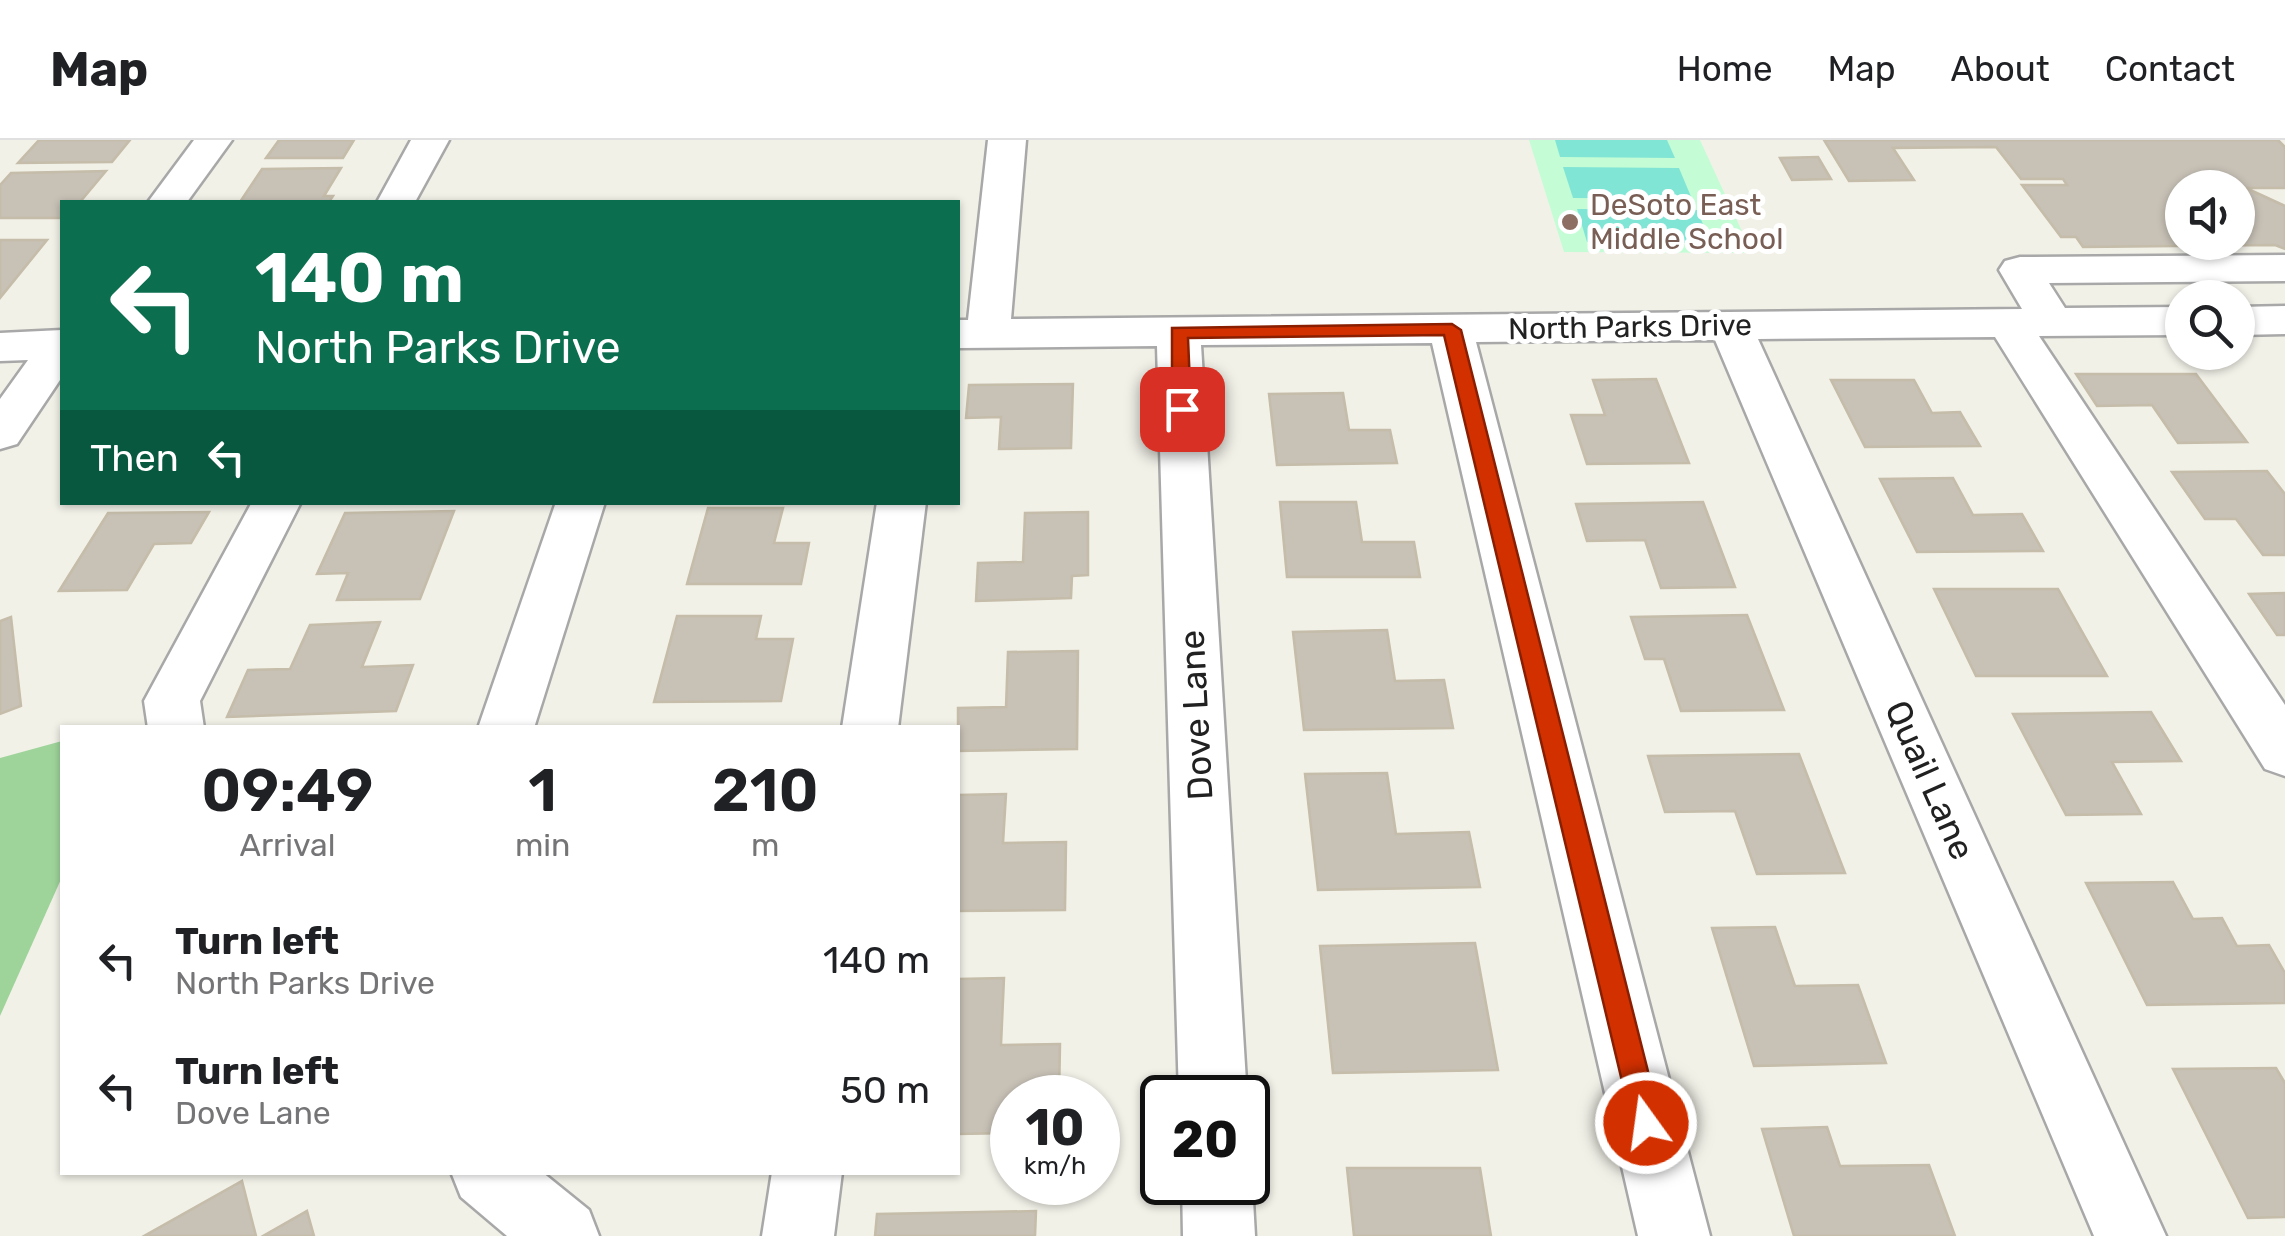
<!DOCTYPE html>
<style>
:root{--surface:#fff;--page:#f2f2f2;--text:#202124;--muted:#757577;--line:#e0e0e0}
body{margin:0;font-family:Rubik,sans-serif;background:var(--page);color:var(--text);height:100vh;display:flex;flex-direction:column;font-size:38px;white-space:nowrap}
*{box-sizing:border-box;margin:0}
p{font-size:32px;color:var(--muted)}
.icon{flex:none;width:55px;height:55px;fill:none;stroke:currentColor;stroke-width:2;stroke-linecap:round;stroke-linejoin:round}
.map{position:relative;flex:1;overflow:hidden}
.details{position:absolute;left:60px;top:585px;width:900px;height:450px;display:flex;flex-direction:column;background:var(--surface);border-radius:0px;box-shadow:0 2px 8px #0004}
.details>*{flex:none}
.guide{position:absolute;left:60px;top:60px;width:900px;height:305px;border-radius:0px;box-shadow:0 2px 8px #0004;background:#0b6e4f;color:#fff;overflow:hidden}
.tools{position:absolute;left:2165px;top:30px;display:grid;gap:20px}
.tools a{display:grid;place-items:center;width:90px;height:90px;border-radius:50%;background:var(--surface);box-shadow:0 2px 8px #0004;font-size:50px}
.speed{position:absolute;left:990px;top:935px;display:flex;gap:20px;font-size:50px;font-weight:700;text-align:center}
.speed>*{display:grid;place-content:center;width:130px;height:130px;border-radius:50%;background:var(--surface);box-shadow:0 2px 8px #0004;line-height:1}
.speed small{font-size:25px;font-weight:400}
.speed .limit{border:5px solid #111;border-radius:15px;background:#fff;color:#111}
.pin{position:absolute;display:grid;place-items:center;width:85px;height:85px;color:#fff;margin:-42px;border-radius:20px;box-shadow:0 5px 15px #0006}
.me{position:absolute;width:110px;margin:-55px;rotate:346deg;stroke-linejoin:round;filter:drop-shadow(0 0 8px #0008)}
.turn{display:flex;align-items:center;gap:35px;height:210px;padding:0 30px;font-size:45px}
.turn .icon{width:130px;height:130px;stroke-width:2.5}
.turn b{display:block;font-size:70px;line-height:85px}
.then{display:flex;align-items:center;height:95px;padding:0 30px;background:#0003;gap:20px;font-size:38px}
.eta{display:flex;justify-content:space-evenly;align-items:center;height:170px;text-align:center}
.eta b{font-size:60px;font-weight:600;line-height:70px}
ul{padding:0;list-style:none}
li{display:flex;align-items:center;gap:30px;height:130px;padding:0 30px}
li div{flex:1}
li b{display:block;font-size:38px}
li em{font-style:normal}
header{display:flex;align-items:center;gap:60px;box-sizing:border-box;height:140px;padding:0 50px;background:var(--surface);border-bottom:2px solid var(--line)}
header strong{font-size:48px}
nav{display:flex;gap:55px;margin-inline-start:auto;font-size:35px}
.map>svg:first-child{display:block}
.forest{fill:#9ed49a}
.park{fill:#c4fdd5}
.pitch{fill:#81e5d6}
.building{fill:#c7c1b6;stroke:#c5bca9;stroke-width:2.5;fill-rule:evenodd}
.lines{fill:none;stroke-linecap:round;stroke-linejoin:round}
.minor-casing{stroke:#a8a8a8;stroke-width:5}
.minor{fill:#fff;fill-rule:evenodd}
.route{fill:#d33000;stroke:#891f00;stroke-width:2.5}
.education-dot{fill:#8d6e63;stroke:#fff;stroke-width:4}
.labels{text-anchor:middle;stroke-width:10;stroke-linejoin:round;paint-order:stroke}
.far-education-label{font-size:30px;fill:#785e54;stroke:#fff;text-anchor:start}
.far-street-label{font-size:30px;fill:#212121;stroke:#fff}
.street-label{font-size:35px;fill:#212121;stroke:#fff}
</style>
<header>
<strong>Map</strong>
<nav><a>Home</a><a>Map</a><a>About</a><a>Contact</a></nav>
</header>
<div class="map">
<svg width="2285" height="1096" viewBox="0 0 2285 1096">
<rect width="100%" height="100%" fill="#f2f1e8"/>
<path class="forest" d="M 62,601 L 62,737 L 0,876 L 0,618 Z"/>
<path class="park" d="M 1529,0 L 1700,0 L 1752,113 L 1564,112 Z"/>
<g class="pitch">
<path d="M 1555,0 L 1667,0 L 1675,18 L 1560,17 Z"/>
<path d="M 1563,27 L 1679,28 L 1692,59 L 1573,58 Z"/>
<path d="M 1577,69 L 1697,70 L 1711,103 L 1587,102 Z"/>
</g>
<g class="building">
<path d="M 39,0 L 130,0 L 112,22 L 18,23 Z"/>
<path d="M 279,0 L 354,0 L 343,18 L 266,18 Z"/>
<path d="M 1824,0 L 2278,0 L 2285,7 L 2285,48 L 2246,48 L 2285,66 L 2285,109 L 2275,105 L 2083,107 L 2076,97 L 2061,97 L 2022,45 L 2067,45 L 2063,39 L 2021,39 L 1996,7 L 1893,8 L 1914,40 L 1849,41 ZM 2182,48 L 2238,48 L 2238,102 L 2182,102 Z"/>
<path d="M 1818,17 L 1831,39 L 1792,40 L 1780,18 Z"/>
<path d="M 341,28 L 324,56 L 333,56 L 329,62 L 240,62 L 262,29 Z"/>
<path d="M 106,31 L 80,62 L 62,62 L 62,78 L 0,78 L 0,45 L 11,33 Z"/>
<path d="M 0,100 L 47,100 L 0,158 Z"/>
<path d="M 2076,234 L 2196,234 L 2247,302 L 2178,303 L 2152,265 L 2097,266 Z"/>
<path d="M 1656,239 L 1689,323 L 1587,324 L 1571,275 L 1605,275 L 1593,240 Z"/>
<path d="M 1831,240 L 1914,240 L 1932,273 L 1960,272 L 1980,306 L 1865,307 Z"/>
<path d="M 1073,244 L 1071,308 L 999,309 L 1001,277 L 966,278 L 969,245 Z"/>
<path d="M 1343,253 L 1349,290 L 1390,290 L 1397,323 L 1277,325 L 1269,254 Z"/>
<path d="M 2267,331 L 2285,354 L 2285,415 L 2263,415 L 2236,379 L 2205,379 L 2172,332 Z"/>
<path d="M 1953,338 L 1973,375 L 2022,374 L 2043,411 L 1917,412 L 1880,339 Z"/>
<path d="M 1280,362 L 1356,362 L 1362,402 L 1414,402 L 1420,437 L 1287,437 Z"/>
<path d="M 1703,362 L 1735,447 L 1661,448 L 1645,400 L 1587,401 L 1576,364 Z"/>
<path d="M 708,368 L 783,368 L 774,403 L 809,403 L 801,444 L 687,444 Z"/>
<path d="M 454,371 L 420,459 L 337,460 L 348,433 L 317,434 L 345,373 Z"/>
<path d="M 209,372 L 191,403 L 154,404 L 127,450 L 59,451 L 108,373 Z"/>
<path d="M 1088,372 L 1088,435 L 1072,436 L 1071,458 L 976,461 L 978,423 L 1023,422 L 1025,373 Z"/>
<path d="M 1934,449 L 2058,449 L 2107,536 L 1976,536 Z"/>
<path d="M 2285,453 L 2285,495 L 2277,495 L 2249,454 Z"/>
<path d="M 1747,475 L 1784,570 L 1681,571 L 1664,519 L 1645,519 L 1631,477 Z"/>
<path d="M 677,476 L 761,476 L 756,499 L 793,499 L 781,561 L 654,562 Z"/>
<path d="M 11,477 L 21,566 L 0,574 L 0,481 Z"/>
<path d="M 380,482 L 362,527 L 413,525 L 396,571 L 227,577 L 248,530 L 290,529 L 310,485 Z"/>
<path d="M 1387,490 L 1395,541 L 1444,540 L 1453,588 L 1304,590 L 1293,492 Z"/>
<path d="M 1078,511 L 1077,609 L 958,611 L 958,568 L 1006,567 L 1008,512 Z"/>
<path d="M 2151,572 L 2181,621 L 2112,622 L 2141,674 L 2066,675 L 2013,574 Z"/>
<path d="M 1799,614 L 1845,733 L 1757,734 L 1735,671 L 1665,672 L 1648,616 Z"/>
<path d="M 1387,633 L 1396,694 L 1469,692 L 1480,747 L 1318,750 L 1305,634 Z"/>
<path d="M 1006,654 L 1003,703 L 1066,702 L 1065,770 L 958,771 L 958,655 Z"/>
<path d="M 2173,742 L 2193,779 L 2222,778 L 2237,806 L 2269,805 L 2285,833 L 2285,863 L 2147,865 L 2086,743 Z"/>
<path d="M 1775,787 L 1795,846 L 1858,845 L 1886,923 L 1754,926 L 1712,788 Z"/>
<path d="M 1475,803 L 1498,930 L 1333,933 L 1320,806 Z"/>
<path d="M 1004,838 L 1001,905 L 1060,904 L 1059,958 L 1012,958 L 1012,993 L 958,994 L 958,839 Z"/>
<path d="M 2276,928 L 2285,943 L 2285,1077 L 2248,1078 L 2173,929 Z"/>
<path d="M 1827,987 L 1840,1026 L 1929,1025 L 1955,1096 L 1794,1096 L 1762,989 Z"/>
<path d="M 1347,1028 L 1480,1028 L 1491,1096 L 1354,1096 Z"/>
<path d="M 242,1041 L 256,1096 L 144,1096 Z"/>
<path d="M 307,1071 L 314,1096 L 263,1096 Z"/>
<path d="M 1036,1071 L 1035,1096 L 875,1096 L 877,1074 Z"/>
</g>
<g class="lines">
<g class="minor-casing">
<g id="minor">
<path d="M 194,0 L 232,0 L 187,62 L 148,62 Z"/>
<path d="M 411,0 L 449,0 L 415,62 L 377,62 Z"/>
<path d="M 988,0 L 1026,0 L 1011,179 L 2022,169 L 1999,130 L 2005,121 L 2020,117 L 2285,115 L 2285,141 L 2049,143 L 2065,168 L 2182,167 L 2182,195 L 2039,196 L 2285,565 L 2285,636 L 2265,629 L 1995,197 L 1758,199 L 2166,1096 L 2094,1096 L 1715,200 L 1476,202 L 1710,1096 L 1638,1096 L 1432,203 L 1201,205 L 1247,958 L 1179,958 L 1157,206 L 958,208 L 958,180 L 968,180 Z"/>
<path d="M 2285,166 L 2285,194 L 2238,195 L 2238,167 Z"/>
<path d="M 62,190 L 62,237 L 17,304 L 0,309 L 0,259 L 28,220 L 0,221 L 0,193 Z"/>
<path d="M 252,362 L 301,362 L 200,561 L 204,588 L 148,588 L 144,561 Z"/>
<path d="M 556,362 L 605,362 L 534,588 L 478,588 Z"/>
<path d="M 877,362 L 926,362 L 898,588 L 842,588 Z"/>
<path d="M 1248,1030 L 1252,1042 L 1255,1096 L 1183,1096 L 1182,1042 L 1248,1042 Z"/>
<path d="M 451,1032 L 542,1032 L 589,1070 L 599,1096 L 507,1096 L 461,1057 Z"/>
<path d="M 772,1032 L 842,1032 L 834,1096 L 762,1096 Z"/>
</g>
</g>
<use href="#minor" class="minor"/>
</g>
<path class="route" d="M 1452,184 L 1461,190 L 1661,983 L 1657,993 L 1646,997 L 1636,993 L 1632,983 L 1444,195 L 1188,198 L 1191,269 L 1182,275 L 1172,269 L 1172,188 Z"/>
<circle class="education-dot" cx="1570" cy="82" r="10"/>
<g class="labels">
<g class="far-education-label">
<text x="1590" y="75">DeSoto East<tspan x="1590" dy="34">Middle School</tspan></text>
</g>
<g class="far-street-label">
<text transform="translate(1630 187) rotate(-1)" y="10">North Parks Drive</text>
</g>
<g class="street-label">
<text transform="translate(1196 575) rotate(-93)" y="12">Dove Lane</text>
<text transform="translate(1930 640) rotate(66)" y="12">Quail Lane</text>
</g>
</g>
</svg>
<div class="tools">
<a><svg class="icon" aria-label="sound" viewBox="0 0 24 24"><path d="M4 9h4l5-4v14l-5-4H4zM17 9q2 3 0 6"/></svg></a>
<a><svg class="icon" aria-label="search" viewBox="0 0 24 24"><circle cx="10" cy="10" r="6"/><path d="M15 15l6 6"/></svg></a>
</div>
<div class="speed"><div>10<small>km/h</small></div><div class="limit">20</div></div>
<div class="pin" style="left:1182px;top:269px;background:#d93025"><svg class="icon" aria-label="arrive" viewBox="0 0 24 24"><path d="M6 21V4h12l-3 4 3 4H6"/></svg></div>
<svg class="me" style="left:1646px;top:983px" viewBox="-20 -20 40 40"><circle r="17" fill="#d33000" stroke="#fff" stroke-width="3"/><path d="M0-11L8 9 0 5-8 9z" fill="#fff"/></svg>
<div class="guide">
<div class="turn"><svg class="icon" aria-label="left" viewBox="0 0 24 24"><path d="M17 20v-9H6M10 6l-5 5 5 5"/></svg><div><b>140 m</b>North Parks Drive</div></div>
<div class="then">Then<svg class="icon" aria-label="left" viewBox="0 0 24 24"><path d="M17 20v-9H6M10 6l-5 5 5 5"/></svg></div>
</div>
<section class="details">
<div class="eta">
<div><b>09:49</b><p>Arrival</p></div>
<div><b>1</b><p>min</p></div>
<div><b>210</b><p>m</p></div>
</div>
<ul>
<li><svg class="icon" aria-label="left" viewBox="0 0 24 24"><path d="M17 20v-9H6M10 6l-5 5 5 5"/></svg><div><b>Turn left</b><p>North Parks Drive</p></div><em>140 m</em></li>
<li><svg class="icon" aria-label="left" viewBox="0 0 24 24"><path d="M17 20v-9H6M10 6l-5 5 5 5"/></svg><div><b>Turn left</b><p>Dove Lane</p></div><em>50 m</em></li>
</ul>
</section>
</div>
